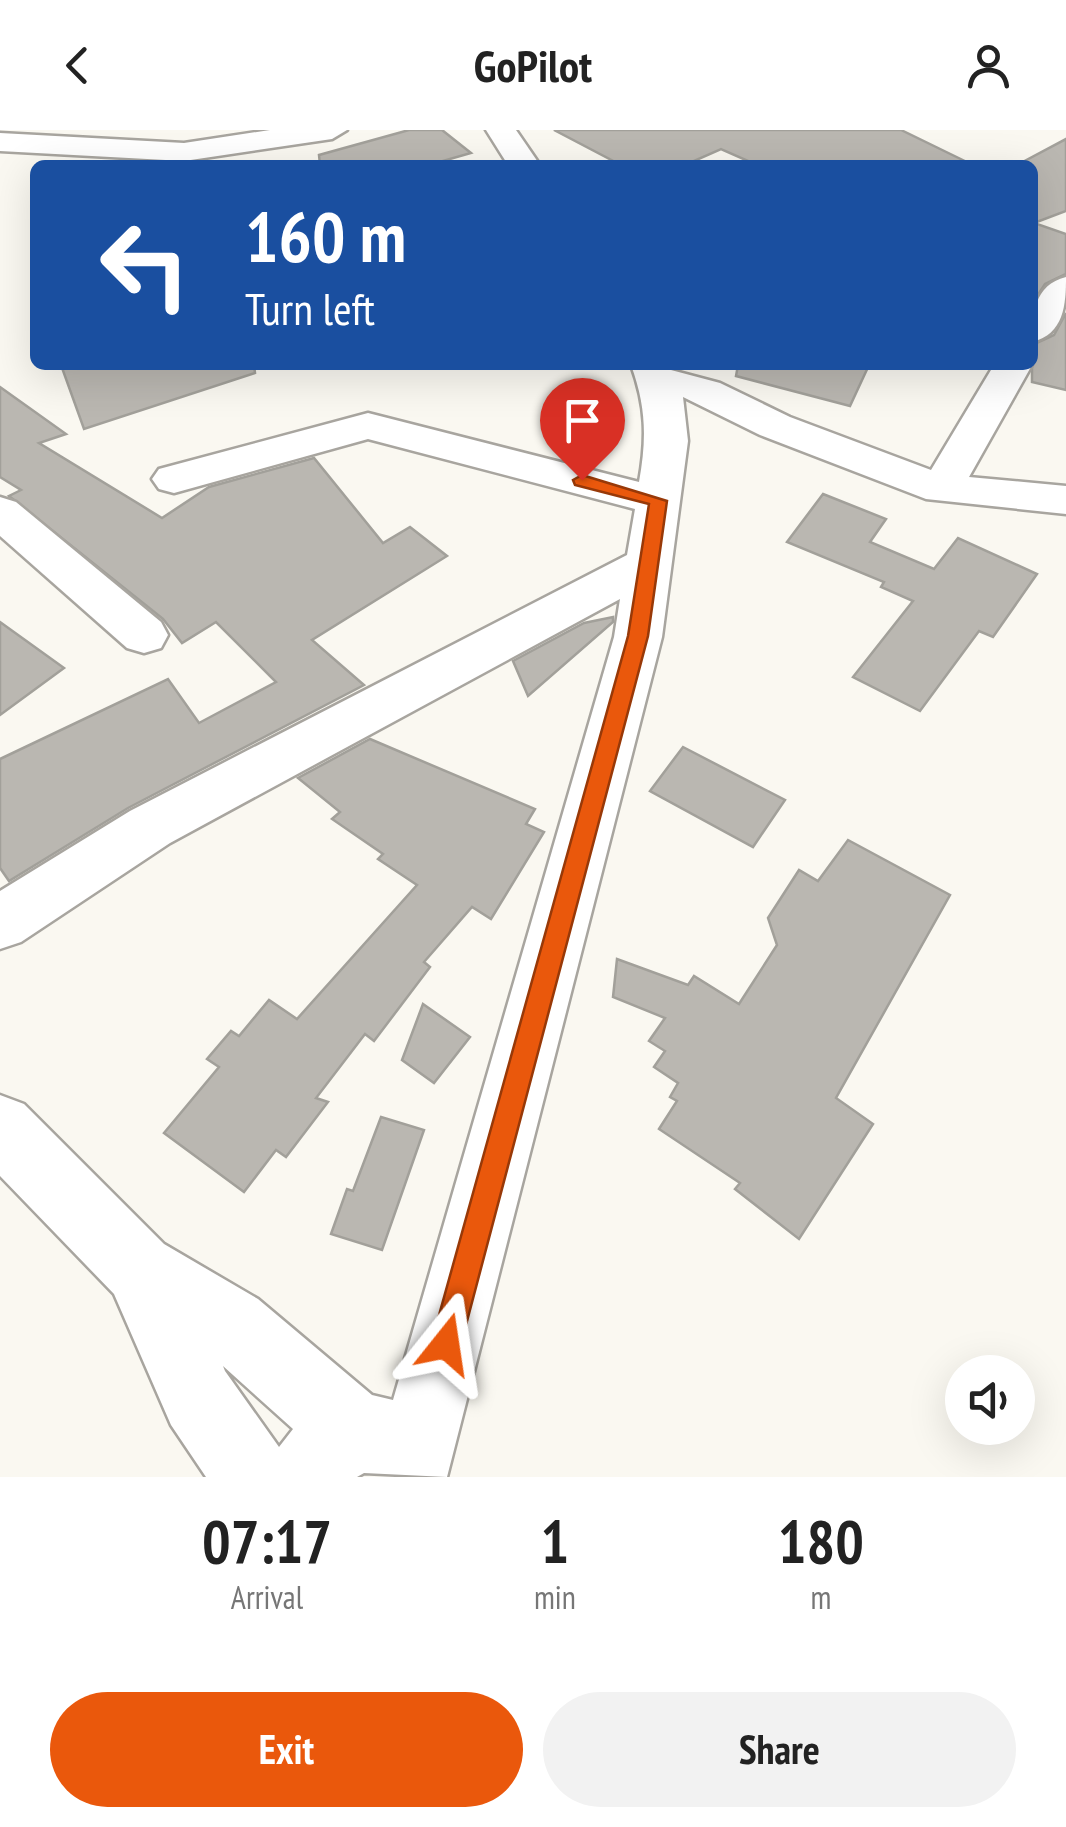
<!DOCTYPE html>
<style>
:root{--surface:#fff;--page:#f2f2f2;--text:#222;--muted:#767676;--accent:#ea580c}
body{margin:0;font-family:"PT Sans Narrow",sans-serif;background:var(--page);color:var(--text);height:100vh;display:flex;flex-direction:column;font-size:38px;white-space:nowrap}
*{box-sizing:border-box;margin:0}
p{font-size:32px;color:var(--muted)}
.icon{flex:none;width:55px;height:55px;fill:none;stroke:currentColor;stroke-width:2;stroke-linecap:round;stroke-linejoin:round}
.map{position:relative;height:1347px;overflow:hidden}
.drawer{display:flex;flex-direction:column;background:var(--surface);flex:1}
.drawer>*{flex:none}
.top-card{position:absolute;left:30px;top:30px;width:1008px;height:210px;border-radius:15px;box-shadow:0 10px 40px #0002;background:#1a4fa0;color:#fff;overflow:hidden}
.tools{position:absolute;left:945px;top:1225px;display:grid;gap:20px}
.tools a{display:grid;place-items:center;width:90px;height:90px;border-radius:50%;background:var(--surface);box-shadow:0 10px 40px #0002;font-size:50px}
.pin{position:absolute;display:grid;place-items:center;width:85px;height:85px;color:#fff;margin:-102px -42px;border-radius:50% 50% 50% 0;rotate:-45deg;box-shadow:0 0 10px #0007}
.pin .icon{rotate:45deg}
.me{position:absolute;width:110px;margin:-55px;rotate:15deg;stroke-linejoin:round;filter:drop-shadow(0 0 8px #0008)}
.turn{display:flex;align-items:center;gap:35px;height:210px;padding:0 50px;font-size:45px}
.turn .icon{width:130px;height:130px;stroke-width:2.5}
.turn b{display:block;font-size:70px;line-height:85px}
.eta{display:flex;justify-content:space-evenly;align-items:center;height:170px;text-align:center}
.eta b{font-size:60px;font-weight:800;line-height:70px}
.action{display:flex;gap:20px;margin-top:auto;padding:20px 50px}
.action a{flex:1;height:115px;border-radius:60px;background:var(--accent);color:#fff;font-size:40px;font-weight:800;line-height:115px;text-align:center}
.action a+a{background:var(--page);color:var(--text)}
header{display:flex;justify-content:space-between;align-items:center;height:130px;padding:0 50px;background:var(--surface);font-size:45px;font-weight:800}
.map>svg:first-child{display:block}
.building{fill:#bab7b1;stroke:#a2a09a;stroke-width:2.5}
.lines{fill:none;stroke-linecap:round;stroke-linejoin:round}
.minor-casing{stroke:#a8a59f;stroke-width:5}
.minor{fill:#fff;fill-rule:evenodd}
.route{fill:#ea580c;stroke:#983908;stroke-width:2.5}
</style>
<header><svg class="icon" aria-label="back" viewBox="0 0 24 24"><path d="M15 5l-7 7 7 7"/></svg>GoPilot<svg class="icon" aria-label="person" viewBox="0 0 24 24"><circle cx="12" cy="8" r="4"/><path d="M4 21q1-7 8-7t8 7"/></svg></header>
<div class="map">
<svg width="1066" height="1347" viewBox="0 0 1066 1347">
<rect width="100%" height="100%" fill="#faf8f1"/>
<g class="building">
<path d="M 409,0 L 442,0 L 471,23 L 429,35 L 320,35 L 319,25 Z"/>
<path d="M 554,0 L 901,0 L 973,35 L 757,35 L 721,19 L 685,35 L 621,35 Z"/>
<path d="M 1066,9 L 1066,81 L 1034,93 L 1066,104 L 1066,144 L 1045,154 L 1032,174 L 1032,35 L 1017,35 Z"/>
<path d="M 1066,183 L 1066,260 L 1032,252 L 1032,215 L 1054,205 Z"/>
<path d="M 61,235 L 254,235 L 255,243 L 84,299 Z"/>
<path d="M 738,235 L 869,235 L 850,276 L 736,246 Z"/>
<path d="M 0,257 L 66,304 L 39,313 L 162,388 L 209,357 L 314,328 L 383,413 L 410,397 L 447,426 L 312,510 L 364,555 L 128,678 L 9,751 L 0,738 L 0,629 L 168,549 L 199,593 L 276,552 L 216,492 L 182,513 L 163,489 L 9,366 L 21,360 L 0,347 Z"/>
<path d="M 823,364 L 886,389 L 870,412 L 934,439 L 958,408 L 1037,444 L 993,507 L 979,501 L 920,581 L 853,547 L 913,471 L 881,457 L 884,452 L 787,412 Z"/>
<path d="M 613,487 L 613,492 L 528,566 L 513,531 L 584,493 Z"/>
<path d="M 0,492 L 64,538 L 0,585 Z"/>
<path d="M 370,609 L 535,679 L 526,694 L 544,702 L 491,789 L 472,777 L 424,832 L 430,837 L 374,911 L 365,904 L 316,968 L 328,972 L 286,1027 L 276,1020 L 244,1062 L 164,1003 L 219,937 L 207,929 L 231,901 L 239,906 L 269,870 L 297,889 L 417,755 L 378,729 L 383,724 L 332,689 L 340,682 L 298,648 Z"/>
<path d="M 683,617 L 785,670 L 753,717 L 650,661 Z"/>
<path d="M 848,710 L 950,765 L 836,968 L 873,994 L 799,1109 L 735,1059 L 740,1053 L 659,999 L 677,971 L 670,967 L 678,953 L 654,937 L 665,921 L 649,911 L 665,888 L 613,867 L 617,829 L 688,855 L 694,846 L 739,874 L 777,815 L 768,788 L 799,740 L 818,751 Z"/>
<path d="M 423,874 L 470,907 L 434,953 L 402,930 Z"/>
<path d="M 381,987 L 424,1000 L 382,1120 L 331,1104 L 347,1059 L 353,1061 Z"/>
</g>
<g class="lines">
<g class="minor-casing">
<g id="minor">
<path d="M 270,0 L 347,0 L 332,9 L 184,31 L 0,21 L 0,3 L 184,13 Z"/>
<path d="M 486,0 L 516,0 L 540,35 L 508,35 Z"/>
<path d="M 1066,147 C 1066,175 1064,204 1032,212 C 1032,184 1034,155 1066,147 Z"/>
<path d="M 631,235 L 669,235 L 671,240 L 720,253 L 790,287 L 931,340 L 994,235 L 1032,235 L 969,347 L 1066,356 L 1066,384 L 926,369 L 760,305 L 683,267 L 688,311 L 662,507 L 447,1347 L 364,1343 L 357,1347 L 206,1347 L 171,1295 L 114,1164 L 0,1046 L 0,965 L 24,974 L 164,1114 L 258,1169 L 372,1265 L 393,1270 L 614,507 L 620,469 L 170,713 L 21,812 L 0,819 L 0,761 L 130,681 L 627,425 L 635,379 L 368,309 L 174,363 L 159,359 L 152,349 L 159,339 L 368,283 L 639,352 C 647,308 646,276 631,235 ZM 223,1236 L 293,1299 L 279,1317 L 225,1241 Z"/>
<path d="M 0,367 L 16,372 L 161,492 L 168,505 L 161,518 L 144,523 L 127,518 L 0,406 Z"/>
</g>
</g>
<use href="#minor" class="minor"/>
</g>
<path class="route" d="M 582,345 L 667,371 L 648,506 L 461,1214 L 457,1225 L 446,1230 L 435,1225 L 431,1214 L 628,506 L 649,374 L 575,355 L 573,350 Z"/>
</svg>
<div class="tools">
<a><svg class="icon" aria-label="sound" viewBox="0 0 24 24"><path d="M4 9h4l5-4v14l-5-4H4zM17 9q2 3 0 6"/></svg></a>
</div>
<div class="pin" style="left:582px;top:350px;background:#d93025"><svg class="icon" aria-label="arrive" viewBox="0 0 24 24"><path d="M6 21V4h12l-3 4 3 4H6"/></svg></div>
<svg class="me" style="left:446px;top:1214px" viewBox="-20 -20 40 40"><path d="M0-17L14 15 0 8-14 15z" fill="#ea580c" stroke="#fff" stroke-width="4"/></svg>
<div class="top-card">
<div class="turn"><svg class="icon" aria-label="left" viewBox="0 0 24 24"><path d="M17 20v-9H6M10 6l-5 5 5 5"/></svg><div><b>160 m</b>Turn left</div></div>
</div>
</div>
<section class="drawer">
<div class="eta">
<div><b>07:17</b><p>Arrival</p></div>
<div><b>1</b><p>min</p></div>
<div><b>180</b><p>m</p></div>
</div>
<div class="action"><a>Exit</a><a>Share</a></div>
</section>
